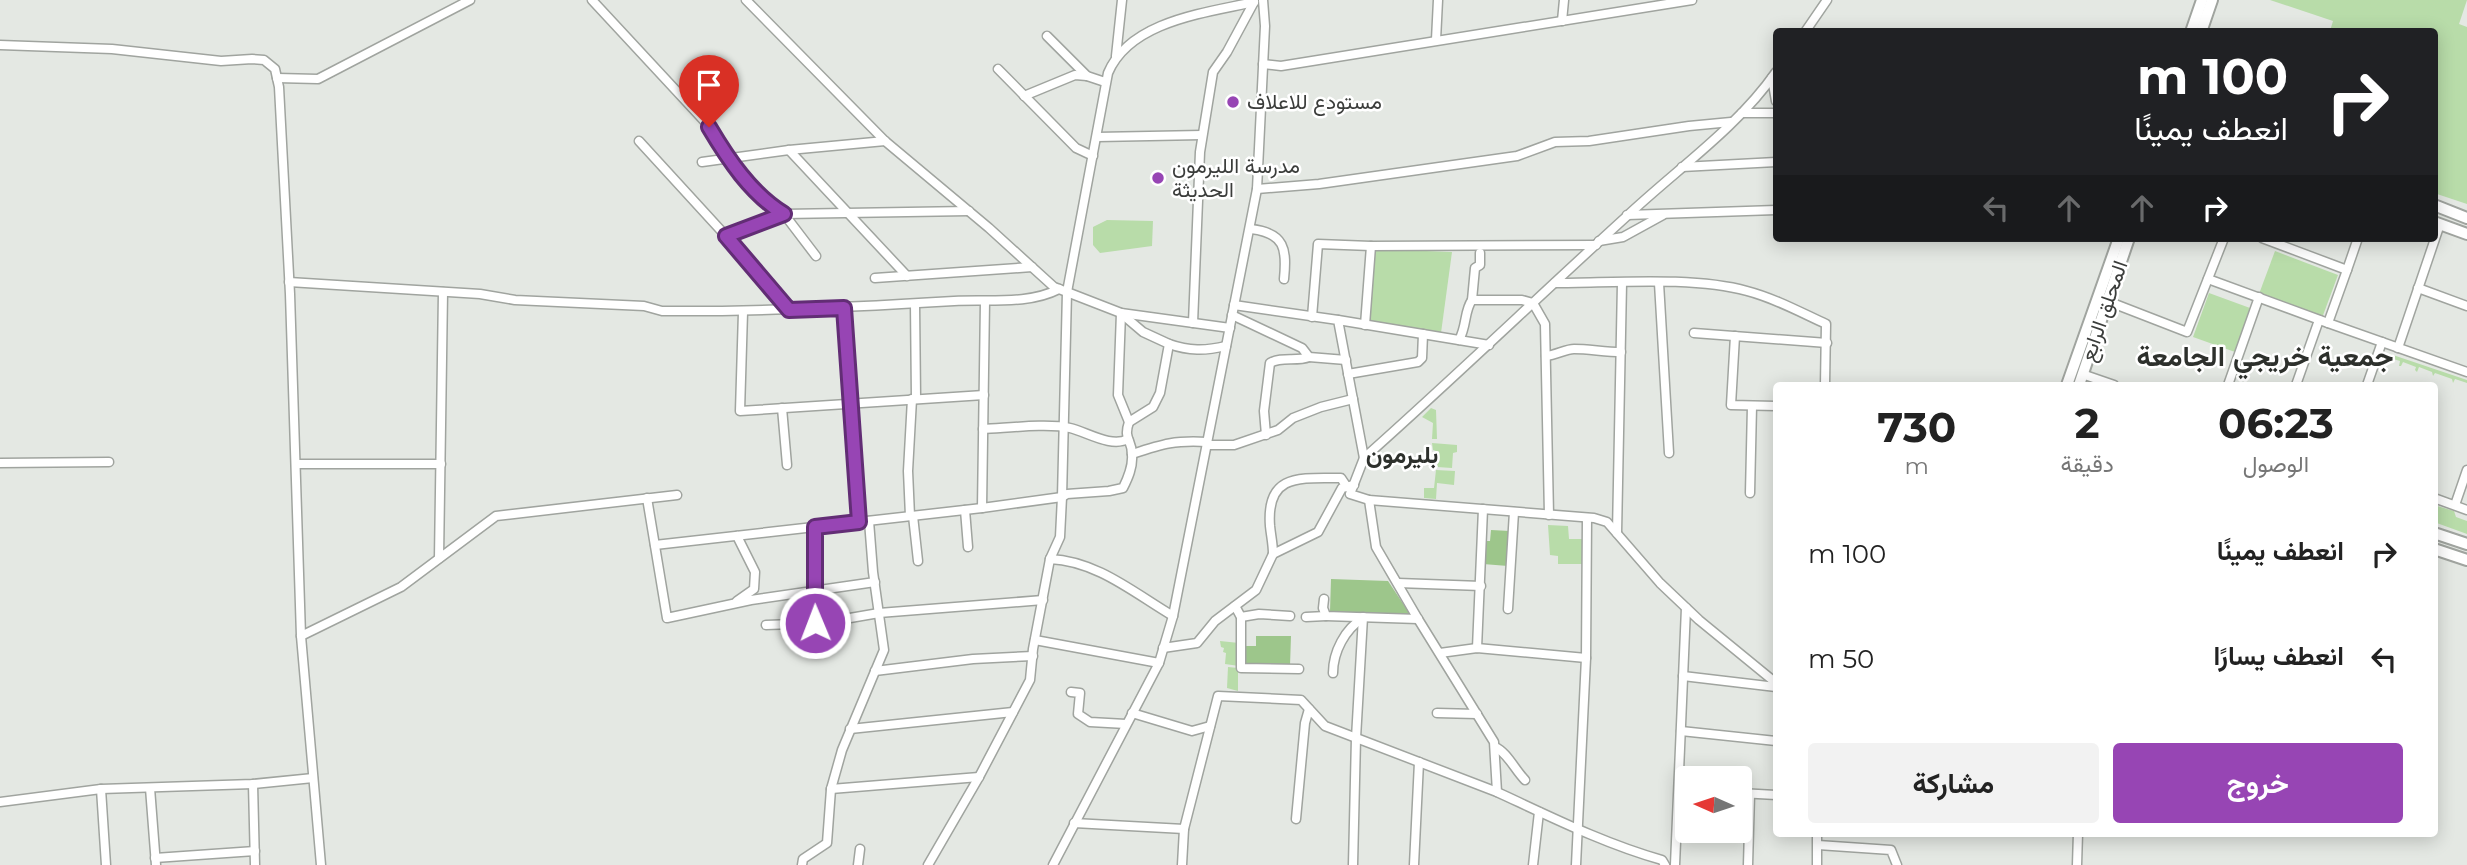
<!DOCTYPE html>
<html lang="ar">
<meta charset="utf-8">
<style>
:root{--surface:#fff;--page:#f2f2f2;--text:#222;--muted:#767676;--accent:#9745b4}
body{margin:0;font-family:Montserrat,Vazirmatn,sans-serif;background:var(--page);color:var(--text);direction:rtl;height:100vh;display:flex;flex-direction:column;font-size:26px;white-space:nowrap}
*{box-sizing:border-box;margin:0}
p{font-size:23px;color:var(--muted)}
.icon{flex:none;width:38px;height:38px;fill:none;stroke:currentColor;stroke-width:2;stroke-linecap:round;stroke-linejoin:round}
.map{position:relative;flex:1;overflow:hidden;direction:ltr}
.details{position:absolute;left:1773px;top:382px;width:665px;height:455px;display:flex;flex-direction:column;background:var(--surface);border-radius:7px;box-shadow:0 4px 18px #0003;direction:rtl}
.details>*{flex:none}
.banner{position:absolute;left:1773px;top:28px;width:665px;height:214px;border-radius:7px;box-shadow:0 4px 18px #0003;direction:rtl;background:#202124;color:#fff;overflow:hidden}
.needle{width:46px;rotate:273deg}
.controls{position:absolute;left:1675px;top:766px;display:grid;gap:14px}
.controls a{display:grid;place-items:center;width:77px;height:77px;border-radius:7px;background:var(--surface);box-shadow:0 4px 18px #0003;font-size:35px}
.pin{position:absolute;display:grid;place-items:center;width:60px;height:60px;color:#fff;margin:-72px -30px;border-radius:50% 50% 50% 0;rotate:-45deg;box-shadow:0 0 7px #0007}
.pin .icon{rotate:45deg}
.me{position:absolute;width:77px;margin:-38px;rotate:359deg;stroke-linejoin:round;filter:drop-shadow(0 0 5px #0008)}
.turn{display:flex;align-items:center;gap:24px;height:147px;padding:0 35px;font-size:32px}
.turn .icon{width:91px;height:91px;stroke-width:2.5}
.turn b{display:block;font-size:49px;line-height:60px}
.lanes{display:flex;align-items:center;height:66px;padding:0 35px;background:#0003;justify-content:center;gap:35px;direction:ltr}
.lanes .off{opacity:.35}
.eta{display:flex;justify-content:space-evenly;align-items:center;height:119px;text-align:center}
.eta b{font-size:42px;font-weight:700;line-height:49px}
.primary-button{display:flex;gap:14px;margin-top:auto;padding:14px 35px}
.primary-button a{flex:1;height:80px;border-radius:7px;background:var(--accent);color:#fff;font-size:28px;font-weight:700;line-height:80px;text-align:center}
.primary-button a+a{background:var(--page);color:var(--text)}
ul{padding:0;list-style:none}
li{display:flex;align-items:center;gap:21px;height:105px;padding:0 35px}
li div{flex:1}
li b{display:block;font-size:26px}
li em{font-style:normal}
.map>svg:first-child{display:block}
.green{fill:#b8dca9}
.forest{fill:#9dc68b}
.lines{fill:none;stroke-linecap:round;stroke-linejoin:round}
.street-casing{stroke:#a0a49f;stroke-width:11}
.secondary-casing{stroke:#a0a49f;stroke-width:14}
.street{stroke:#fff;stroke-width:8}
.secondary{stroke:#fff;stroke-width:10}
.route-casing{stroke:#622d75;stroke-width:18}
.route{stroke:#9745b4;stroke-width:12}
.poi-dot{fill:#9745b4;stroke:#fff;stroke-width:2.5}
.labels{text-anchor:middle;stroke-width:5;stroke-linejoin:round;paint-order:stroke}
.poi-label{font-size:21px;fill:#3b3d3b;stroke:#fff;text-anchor:start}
.street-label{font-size:21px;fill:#3b3d3b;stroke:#fff}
.quarter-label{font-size:24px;font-weight:bold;fill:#2d302c;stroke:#fff}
.district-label{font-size:28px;font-weight:bold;fill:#2d302c;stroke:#fff}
</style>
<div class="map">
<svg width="2467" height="865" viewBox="0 0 2467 865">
<rect width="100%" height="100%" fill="#e4e8e3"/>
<g class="green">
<path d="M 2270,0 L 2467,0 L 2459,24 L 2467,27 L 2467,204 L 2434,193 L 2434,32 L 2330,31 L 2333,21 Z"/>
<path d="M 1107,220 L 1153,221 L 1152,246 L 1100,253 L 1093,245 L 1093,227 Z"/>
<path d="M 1375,249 L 1452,252 L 1441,333 L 1370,322 Z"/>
<path d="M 2275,251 L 2338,275 L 2322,318 L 2259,294 Z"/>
<path d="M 2209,293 L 2250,308 L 2235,352 L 2193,337 Z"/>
<path d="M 2390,354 L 2467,380 L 2467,383 L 2455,379 L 2453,383 L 2452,379 L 2435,373 L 2433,376 L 2432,372 L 2419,367 L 2417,372 L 2415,370 L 2416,367 L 2403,362 L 2401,366 L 2399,366 L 2400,361 L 2393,359 L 2391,362 L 2387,361 Z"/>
<path d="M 1431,408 L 1436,410 L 1437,439 L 1432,439 L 1433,423 L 1422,417 Z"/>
<path d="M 1432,443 L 1457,445 L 1457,452 L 1453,453 L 1452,468 L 1437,467 L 1439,452 L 1433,450 Z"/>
<path d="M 1436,470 L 1455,471 L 1454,485 L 1437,483 L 1436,499 L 1424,498 L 1424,488 L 1434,488 Z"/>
<path d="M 2434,505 L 2454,511 L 2456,517 L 2467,521 L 2467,534 L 2434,522 Z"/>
<path d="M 1548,525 L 1568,526 L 1569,539 L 1585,539 L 1583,564 L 1558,564 L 1558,556 L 1550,555 Z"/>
<path d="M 1220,641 L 1239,643 L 1239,666 L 1225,664 L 1226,653 L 1223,652 L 1224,648 L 1221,647 Z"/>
<path d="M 1228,667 L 1238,668 L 1238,691 L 1227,688 Z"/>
</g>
<g class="forest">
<path d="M 1491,530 L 1510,531 L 1508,566 L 1483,564 L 1485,541 L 1490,541 Z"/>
<path d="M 1331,579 L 1388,581 L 1410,614 L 1330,612 Z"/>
<path d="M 1256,636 L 1291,636 L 1290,666 L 1242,665 L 1243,646 L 1256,646 Z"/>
</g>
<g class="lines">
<g class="street-casing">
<g id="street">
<path d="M 592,0 L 709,126 L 729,160 L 769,205 L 784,214 L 816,256"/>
<path d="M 746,0 L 885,141 L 989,228 L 1054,287 L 1121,313 L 1230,328"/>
<path d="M 1562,21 L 1564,0"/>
<path d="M 1805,32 L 1827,0"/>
<path d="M 1047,36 L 1087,76 L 1105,82"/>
<path d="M 1436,40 L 1438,0"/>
<path d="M 0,45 L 112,49 L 221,61 L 252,59 L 264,60 L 275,69 L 279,87 L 290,294 L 301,636 L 321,865"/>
<path d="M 1116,56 L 1122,0"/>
<path d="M 1263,64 L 1281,66 L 1692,0"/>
<path d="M 998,69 L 1076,148 L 1093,156"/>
<path d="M 277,78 L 318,79 L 470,0"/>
<path d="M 1772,78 L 1776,101"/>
<path d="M 1024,96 L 1075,75 L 1087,76"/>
<path d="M 1742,113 L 1776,113"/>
<path d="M 1097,137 L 1202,135"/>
<path d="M 639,141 L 726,236 L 789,310"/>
<path d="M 789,150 L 907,276"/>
<path d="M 702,162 L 789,150 L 885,141"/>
<path d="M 1682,167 L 1776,162"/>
<path d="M 1257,189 L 1319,184 L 1517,156 L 1555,142 L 1589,141 L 1689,126 L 1731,122"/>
<path d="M 1627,215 L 1776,210"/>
<path d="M 1251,229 C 1285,233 1287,249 1284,279"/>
<path d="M 726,236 L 784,214 L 969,211"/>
<path d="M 2262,238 L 2347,270 L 2328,323 L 2467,372"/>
<path d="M 1599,241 L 1623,237 L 1663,215"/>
<path d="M 2347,270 L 2358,238"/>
<path d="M 875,278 L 1032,267"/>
<path d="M 2208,279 L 2328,323"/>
<path d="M 289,282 L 480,294 L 515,300 L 644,306 L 662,311 C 760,312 857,307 954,301 C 988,299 1028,305 1059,289"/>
<path d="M 1555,283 C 1612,283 1693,276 1747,291 C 1774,298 1800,312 1826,324 L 1825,385"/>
<path d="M 1659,283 L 1669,453"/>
<path d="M 2418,288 L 2467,306"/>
<path d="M 1472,300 L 1475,268 L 1480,265 L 1480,253"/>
<path d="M 2107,301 L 2187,332 L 2224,238"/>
<path d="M 915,304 L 916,398"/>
<path d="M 1234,305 L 1338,320 L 1364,458 L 1350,494 L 1369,500 L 1594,518 L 1607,522 L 1660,583 L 1699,620 L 1776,683"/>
<path d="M 844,308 L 859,522"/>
<path d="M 743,312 L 740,411 L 984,395"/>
<path d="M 1123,315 L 1143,332 L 1169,344 L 1160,393 L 1153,407 L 1129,422"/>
<path d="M 1232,315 L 1302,348 L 1309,357 L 1346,360"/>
<path d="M 1312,317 L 1318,244 L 1371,246 L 1596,245"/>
<path d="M 1338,320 L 1489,345"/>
<path d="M 1193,323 L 1200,152 L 1213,72 L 1227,52 L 1254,2"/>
<path d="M 1365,325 L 1371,246"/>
<path d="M 1694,333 L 1827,343"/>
<path d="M 1735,336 L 1731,405 L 1776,406"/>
<path d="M 1459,340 C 1467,326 1464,311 1472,300 L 1522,300 L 1533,303 L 1545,324 L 1549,515"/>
<path d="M 1169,344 C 1189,351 1205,351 1226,346"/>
<path d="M 2398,348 L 2440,224"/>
<path d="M 1546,356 C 1556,355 1566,349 1574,349 C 1589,349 1605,352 1621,352"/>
<path d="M 1348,374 L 1418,362 L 1422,358 L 1423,334"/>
<path d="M 2082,374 L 2114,385"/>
<path d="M 2228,385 L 2259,297"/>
<path d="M 2296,385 L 2319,320"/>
<path d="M 2367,385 L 2382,342"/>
<path d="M 782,408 L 787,465"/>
<path d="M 983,429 C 1007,428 1048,423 1070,428 C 1087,432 1111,448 1128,439"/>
<path d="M 1266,435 L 1264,411 L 1270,363 C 1282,356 1296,362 1309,357"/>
<path d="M 1207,445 L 1234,445 L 1278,430 L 1293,418 L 1321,407 L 1353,399"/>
<path d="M 1132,454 C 1163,444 1175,440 1207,442"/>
<path d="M 1364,458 C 1453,379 1539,296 1627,216 C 1677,169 1737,128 1776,72"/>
<path d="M 0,463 L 109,462"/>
<path d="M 296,464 L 441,464"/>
<path d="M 1750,493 L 1752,406"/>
<path d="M 647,498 L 667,618 L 751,600 L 875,582"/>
<path d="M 2434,498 L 2467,510"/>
<path d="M 1369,500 L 1376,547 L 1418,619 L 1494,742 L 1497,792 C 1551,817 1605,844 1662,860 L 1665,865"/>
<path d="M 2455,505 L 2467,470"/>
<path d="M 982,508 L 985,301"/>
<path d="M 965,510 L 968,547"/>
<path d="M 910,516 L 908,471 L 912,399"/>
<path d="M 913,516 L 918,561"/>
<path d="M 815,528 L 815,623"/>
<path d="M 1617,533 L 1622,283"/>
<path d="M 655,545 L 982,508 L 1062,497 L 1067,494 L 1109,491 L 1123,488 C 1128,478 1133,467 1132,455 C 1132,438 1123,440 1129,422 L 1118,395 L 1121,313"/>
<path d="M 1273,554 C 1273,544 1271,536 1270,526 C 1266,473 1300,478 1341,478 L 1347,487"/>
<path d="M 439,558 L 443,292"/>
<path d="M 1050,559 L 1060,537 L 1062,497 L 1067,292 L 1108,73 C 1130,21 1205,13 1254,2"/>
<path d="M 1398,583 L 1481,586"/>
<path d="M 1324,599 L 1323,608 L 1326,616 L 1418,619"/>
<path d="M 737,601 L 754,589 L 755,572 L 737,536"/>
<path d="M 1235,606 L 1241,617 L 1241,668 L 1299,669"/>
<path d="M 1508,609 L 1514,512"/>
<path d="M 1241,617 L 1259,614 L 1290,616"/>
<path d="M 1306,617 L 1326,616"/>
<path d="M 766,625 L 821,623 L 879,613 L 1043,600"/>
<path d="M 301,636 L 401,587 L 496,516 L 677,495"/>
<path d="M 1035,640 L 1159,663"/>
<path d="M 1163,648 L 1197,643 L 1215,621 L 1256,590 L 1273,554 L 1318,532 L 1342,488 L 1354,485"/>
<path d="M 1477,648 L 1483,509"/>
<path d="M 1440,653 L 1477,648 L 1586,658"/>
<path d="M 875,671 L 973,659 L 1033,656"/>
<path d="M 1333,673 C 1333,652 1345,629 1363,618"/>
<path d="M 1683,676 L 1776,687"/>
<path d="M 1071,692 L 1080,693 L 1078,714 L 1090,722 L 1126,724"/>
<path d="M 1132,713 L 1192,731 L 1210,726"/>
<path d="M 1437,713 L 1477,714"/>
<path d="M 850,729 L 1013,712"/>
<path d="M 1681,731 L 1776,741"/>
<path d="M 1495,747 C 1507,752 1515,770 1525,780"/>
<path d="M 253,784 L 255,865"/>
<path d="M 150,788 L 156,865"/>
<path d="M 101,789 L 106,865"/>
<path d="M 831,789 L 979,777"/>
<path d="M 1740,793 L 1776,795"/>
<path d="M 0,802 L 101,789 L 253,784 L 313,778"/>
<path d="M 1296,819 L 1305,723 L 1309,709"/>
<path d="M 1074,823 L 1184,829"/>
<path d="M 1818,845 L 1891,850 L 1897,865"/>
<path d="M 155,858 L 255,851"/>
<path d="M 802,865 L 803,859 L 827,843 L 831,789 L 842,750 L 884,650 L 873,572 L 869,521"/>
<path d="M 858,865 L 860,849"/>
<path d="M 928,865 L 979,777 L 1030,680 L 1033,649 L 1050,559 C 1097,561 1134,593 1173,616"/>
<path d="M 1053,865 L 1159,663 L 1173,616 L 1257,189 L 1265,26 L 1263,0"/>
<path d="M 1182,865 L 1184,829 L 1218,696 L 1301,700 L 1325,726 L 1497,792"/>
<path d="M 1353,865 L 1356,738 L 1363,617"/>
<path d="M 1414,865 L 1419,762"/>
<path d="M 1533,865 L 1539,812"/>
<path d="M 1576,865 L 1586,658 L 1587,518"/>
<path d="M 1675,865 L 1686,608"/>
<path d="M 1748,865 L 1750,794"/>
<path d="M 1817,865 L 1817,833"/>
<path d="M 2077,865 L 2078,833"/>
</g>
</g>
<g class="secondary-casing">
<g id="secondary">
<path d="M 2191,32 L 2202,0"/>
<path d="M 2201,32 L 2212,0"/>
<path d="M 2434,205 L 2467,218"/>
<path d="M 2434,222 L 2467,234"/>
<path d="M 2067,385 L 2119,238"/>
<path d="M 2079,385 L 2129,238"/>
<path d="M 2434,533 L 2467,544"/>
<path d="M 2434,549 L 2467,560"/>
</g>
</g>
<use href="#street" class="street"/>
<use href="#secondary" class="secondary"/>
</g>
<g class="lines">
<g class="route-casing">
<path id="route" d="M 709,127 C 728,159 751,194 784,214 L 726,236 L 789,310 L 844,308 L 859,522 L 815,527 L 815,623"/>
</g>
<use href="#route" class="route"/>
</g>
<g class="poi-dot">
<circle cx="1233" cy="102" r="7"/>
<circle cx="1158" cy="178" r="7"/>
</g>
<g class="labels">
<g class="poi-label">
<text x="1247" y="109">مستودع للاعلاف</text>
<text x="1172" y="173">مدرسة الليرمون<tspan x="1172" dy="24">الحديثة</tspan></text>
</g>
<g class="street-label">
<text transform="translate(2104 311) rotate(-71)" y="7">المحلق الرابع</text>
</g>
<g class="quarter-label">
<text x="1402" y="463">بليرمون</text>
</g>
<g class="district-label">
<text x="2265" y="366">جمعية خريجي الجامعة</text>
</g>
</g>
</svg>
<div class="controls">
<a><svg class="needle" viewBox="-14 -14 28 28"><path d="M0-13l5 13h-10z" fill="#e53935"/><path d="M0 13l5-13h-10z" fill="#767676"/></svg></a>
</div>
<div class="pin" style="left:709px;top:127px;background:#d93025"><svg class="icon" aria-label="arrive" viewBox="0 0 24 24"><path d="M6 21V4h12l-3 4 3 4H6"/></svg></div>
<svg class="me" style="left:815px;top:623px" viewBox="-20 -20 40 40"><circle r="17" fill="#9745b4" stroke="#fff" stroke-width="3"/><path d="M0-11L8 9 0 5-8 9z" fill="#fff"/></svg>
<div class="banner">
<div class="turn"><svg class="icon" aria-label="right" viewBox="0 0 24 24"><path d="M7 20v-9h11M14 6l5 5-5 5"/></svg><div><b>100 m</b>انعطف يمينًا</div></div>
<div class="lanes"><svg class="icon off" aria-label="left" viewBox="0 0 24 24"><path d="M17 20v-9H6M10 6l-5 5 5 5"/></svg><svg class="icon off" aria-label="ahead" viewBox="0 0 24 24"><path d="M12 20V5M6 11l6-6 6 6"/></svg><svg class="icon off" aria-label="ahead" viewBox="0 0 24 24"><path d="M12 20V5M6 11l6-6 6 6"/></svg><svg class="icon" aria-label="right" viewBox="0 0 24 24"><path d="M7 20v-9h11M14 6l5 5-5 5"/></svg></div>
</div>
<section class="details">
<div class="eta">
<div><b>06:23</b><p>الوصول</p></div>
<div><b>2</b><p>دقيقة</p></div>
<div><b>730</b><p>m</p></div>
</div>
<ul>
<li><svg class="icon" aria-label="right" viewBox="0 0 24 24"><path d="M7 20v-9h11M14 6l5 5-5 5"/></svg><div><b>انعطف يمينًا</b></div><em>100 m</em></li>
<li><svg class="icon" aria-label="left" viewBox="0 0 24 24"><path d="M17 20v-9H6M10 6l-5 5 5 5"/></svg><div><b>انعطف يسارًا</b></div><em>50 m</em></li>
</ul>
<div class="primary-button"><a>خروج</a><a>مشاركة</a></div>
</section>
</div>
